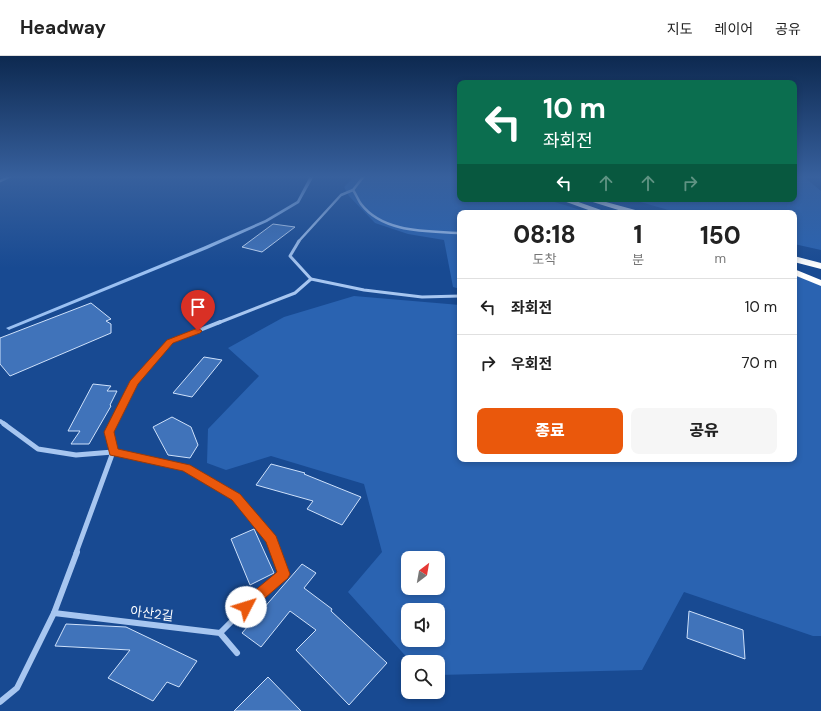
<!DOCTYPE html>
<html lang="ko">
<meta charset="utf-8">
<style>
:root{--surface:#fff;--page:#f6f6f6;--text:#222;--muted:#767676;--line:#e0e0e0;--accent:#ea580c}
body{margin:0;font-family:"DM Sans","Noto Sans KR",sans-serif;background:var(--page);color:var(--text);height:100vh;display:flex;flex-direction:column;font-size:15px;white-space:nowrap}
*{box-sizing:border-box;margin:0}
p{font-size:13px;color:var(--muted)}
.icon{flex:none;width:22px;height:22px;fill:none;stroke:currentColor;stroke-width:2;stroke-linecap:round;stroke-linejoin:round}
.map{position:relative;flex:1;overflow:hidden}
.details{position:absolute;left:457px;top:154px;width:340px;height:252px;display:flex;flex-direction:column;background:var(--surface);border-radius:8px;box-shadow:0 2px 6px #0003}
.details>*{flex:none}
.top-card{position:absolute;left:457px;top:24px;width:340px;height:122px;border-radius:8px;box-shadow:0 2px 6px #0003;background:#0b6e4f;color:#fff;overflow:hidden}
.needle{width:26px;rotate:31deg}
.controls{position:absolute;left:401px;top:495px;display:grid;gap:8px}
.controls a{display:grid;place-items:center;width:44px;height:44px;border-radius:8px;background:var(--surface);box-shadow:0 2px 6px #0003;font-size:20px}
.pin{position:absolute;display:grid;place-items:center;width:34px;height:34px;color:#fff;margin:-41px -17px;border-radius:50% 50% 50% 0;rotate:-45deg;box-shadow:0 0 4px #0007}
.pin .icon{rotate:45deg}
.me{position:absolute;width:44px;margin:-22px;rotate:50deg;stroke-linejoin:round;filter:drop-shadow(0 0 3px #0008)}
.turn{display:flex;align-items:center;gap:14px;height:84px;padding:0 20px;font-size:18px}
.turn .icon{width:52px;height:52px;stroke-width:2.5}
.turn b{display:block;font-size:28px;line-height:34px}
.lanes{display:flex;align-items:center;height:38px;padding:0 20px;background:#0003;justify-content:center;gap:20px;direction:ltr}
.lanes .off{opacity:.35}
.eta{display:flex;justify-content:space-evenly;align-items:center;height:68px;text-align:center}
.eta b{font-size:24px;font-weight:800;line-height:28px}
.primary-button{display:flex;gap:8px;margin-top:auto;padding:8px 20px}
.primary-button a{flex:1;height:46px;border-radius:8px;background:var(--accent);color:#fff;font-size:16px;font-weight:800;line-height:46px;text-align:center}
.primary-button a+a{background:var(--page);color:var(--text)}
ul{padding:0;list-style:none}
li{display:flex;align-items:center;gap:12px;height:56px;padding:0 20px;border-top:1px solid var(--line)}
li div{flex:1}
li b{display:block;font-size:15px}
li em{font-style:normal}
header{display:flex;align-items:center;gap:24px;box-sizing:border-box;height:56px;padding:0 20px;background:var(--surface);border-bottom:1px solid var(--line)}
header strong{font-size:19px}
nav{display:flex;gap:22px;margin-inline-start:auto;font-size:14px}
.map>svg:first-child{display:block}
.green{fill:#2a63b1;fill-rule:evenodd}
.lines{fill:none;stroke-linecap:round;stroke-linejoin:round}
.stream{fill:#9ac0f2;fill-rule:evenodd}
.building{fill:#4073ba;stroke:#cee1fb}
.street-far4{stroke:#a7c6f0;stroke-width:2.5}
.street-far3{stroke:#a7c6f0;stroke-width:3}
.street-far2{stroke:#a7c6f0;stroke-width:4}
.street-far1{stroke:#a7c6f0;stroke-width:5}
.street{stroke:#a7c6f0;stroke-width:6}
.highway{fill:#fff;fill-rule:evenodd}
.route{fill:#ea580c;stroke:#983908}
.labels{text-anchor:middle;stroke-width:4;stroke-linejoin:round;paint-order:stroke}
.near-street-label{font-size:13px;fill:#fff;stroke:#184a92}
</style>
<header>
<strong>Headway</strong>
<nav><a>지도</a><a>레이어</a><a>공유</a></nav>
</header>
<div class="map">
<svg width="821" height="655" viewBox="0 0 821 655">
<rect width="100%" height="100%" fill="#184a92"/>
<g class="green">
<path d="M 355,120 L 460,120 L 460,143 L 545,143 L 590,157 L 460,157 L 460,233 L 453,231 L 444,184 L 408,178 L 375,167 L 349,140 L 344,131 Z"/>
<path d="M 803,120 L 821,135 L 821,194 L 794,188 L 794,157 L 679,157 L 630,143 L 794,143 L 794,121 Z"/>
<path d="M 794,219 L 821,227 L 821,580 L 813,580 L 684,536 L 642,614 L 438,619 L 438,606 L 411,606 L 348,536 L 382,496 L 364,428 L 271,400 L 226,414 L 207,407 L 208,373 L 259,320 L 228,292 L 284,261 L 354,240 L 460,249 L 460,403 L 794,403 ZM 408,502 L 438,502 L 438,532 L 408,532 ZM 408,554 L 438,554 L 438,584 L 408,584 Z"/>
</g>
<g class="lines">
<path class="stream" d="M 310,120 L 314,120 L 299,147 L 267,166 L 207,193 L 11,273 L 9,274 L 6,272 L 203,191 L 265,164 L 297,145 Z"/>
</g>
<g class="building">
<path d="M 273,168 L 295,171 L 262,196 L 242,191 Z"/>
<path d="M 91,247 L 111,263 L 106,265 L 111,268 L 111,277 L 10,320 L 0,308 L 0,282 Z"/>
<path d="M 204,301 L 222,304 L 192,341 L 173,337 Z"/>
<path d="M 93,328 L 111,330 L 107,335 L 117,335 L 110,349 L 111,350 L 89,388 L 71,388 L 80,375 L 68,375 Z"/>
<path d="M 172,361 L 191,371 L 198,389 L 190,402 L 168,399 L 153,371 Z"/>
<path d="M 271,408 L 305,417 L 304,418 L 361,441 L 342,469 L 307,453 L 313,445 L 256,429 Z"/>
<path d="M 254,473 L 274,517 L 250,529 L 231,483 Z"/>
<path d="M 302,508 L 316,517 L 304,532 L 332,553 L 331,555 L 387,607 L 349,649 L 296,594 L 316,574 L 290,555 L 261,591 L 242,577 Z"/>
<path d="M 689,555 L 743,574 L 745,603 L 687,582 Z"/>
<path d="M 66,568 L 126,571 L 197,605 L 179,631 L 167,626 L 153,645 L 108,622 L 130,594 L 55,590 Z"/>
<path d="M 268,621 L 301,655 L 234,655 Z"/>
</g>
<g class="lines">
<g class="street-far4">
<path d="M 0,125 L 11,120"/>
<path d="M 353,134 C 356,138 358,144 361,148 C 383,177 427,175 460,177"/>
<path d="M 298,186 L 341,139 L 353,134 L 364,120"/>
</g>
<g class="street-far3">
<path d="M 299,185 L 290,200 L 311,223 L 364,234 L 422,241 L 460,240"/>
<path d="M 218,267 L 295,237 L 311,223"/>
</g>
<g class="street-far2">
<path d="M 0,365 L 6,369"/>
<path d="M 112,369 L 134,327 L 170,286 L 220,266"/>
</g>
<g class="street-far1">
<path d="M 4,368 L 38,393 L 76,399 L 113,396 L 186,412 L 236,441 L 271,484 L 276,497"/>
<path d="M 113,368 L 109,376 L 113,396"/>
<path d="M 76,497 L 113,396"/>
</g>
<g class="street">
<path d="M 77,496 L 54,557 L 220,577 L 237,597"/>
<path d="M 220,577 L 246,551 L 284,518 L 275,496"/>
<path d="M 0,646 L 17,632 L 54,557"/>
</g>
<g class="highway">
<path d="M 558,143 L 570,143 L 601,154 L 600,156 L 594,156 Z"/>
<path d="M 583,143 L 595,143 L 639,155 L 640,157 L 628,157 Z"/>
<path d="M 794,200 L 821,207 L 821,213 L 794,206 Z"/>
<path d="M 794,213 L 821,224 L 821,230 L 794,219 Z"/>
</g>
</g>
<linearGradient id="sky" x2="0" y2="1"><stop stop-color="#0d2950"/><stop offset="0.57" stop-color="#37609d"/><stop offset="1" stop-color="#37609d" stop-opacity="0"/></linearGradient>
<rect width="821" height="212" fill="url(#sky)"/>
<path class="route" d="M 198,272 L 202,275 L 200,277 L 173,287 L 138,328 L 114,376 L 118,393 L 190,409 L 240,438 L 276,480 L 290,518 L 288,522 L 250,555 L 246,557 L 241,555 L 239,551 L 241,546 L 277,516 L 266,486 L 232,444 L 183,415 L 110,399 L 104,376 L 130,325 L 167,284 Z"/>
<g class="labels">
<g class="near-street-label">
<text transform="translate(152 557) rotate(7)" y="5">아산2길</text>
</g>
</g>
</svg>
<div class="controls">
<a><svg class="needle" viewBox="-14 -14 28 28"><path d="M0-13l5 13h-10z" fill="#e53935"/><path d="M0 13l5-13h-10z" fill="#767676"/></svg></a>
<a><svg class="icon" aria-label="sound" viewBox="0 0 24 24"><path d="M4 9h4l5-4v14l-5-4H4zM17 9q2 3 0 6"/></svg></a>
<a><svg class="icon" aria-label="search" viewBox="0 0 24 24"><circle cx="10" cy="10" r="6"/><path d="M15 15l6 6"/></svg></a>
</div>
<div class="pin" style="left:198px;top:275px;background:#d93025"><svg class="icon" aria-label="arrive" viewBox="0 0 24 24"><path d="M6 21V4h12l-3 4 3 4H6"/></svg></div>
<svg class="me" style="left:246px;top:551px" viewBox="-20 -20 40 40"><circle r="19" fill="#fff"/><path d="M0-13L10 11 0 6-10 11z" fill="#ea580c"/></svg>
<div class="top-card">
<div class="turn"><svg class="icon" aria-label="left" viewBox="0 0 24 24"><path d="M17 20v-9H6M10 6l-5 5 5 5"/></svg><div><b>10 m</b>좌회전</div></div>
<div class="lanes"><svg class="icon" aria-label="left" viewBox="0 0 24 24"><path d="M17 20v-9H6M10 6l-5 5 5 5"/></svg><svg class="icon off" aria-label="ahead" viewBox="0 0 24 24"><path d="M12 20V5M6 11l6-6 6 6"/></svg><svg class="icon off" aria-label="ahead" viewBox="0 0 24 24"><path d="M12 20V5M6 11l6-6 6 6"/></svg><svg class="icon off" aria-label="right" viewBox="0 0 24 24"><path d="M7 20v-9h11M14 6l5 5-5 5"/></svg></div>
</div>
<section class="details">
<div class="eta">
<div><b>08:18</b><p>도착</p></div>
<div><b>1</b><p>분</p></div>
<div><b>150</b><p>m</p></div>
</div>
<ul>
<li><svg class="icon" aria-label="left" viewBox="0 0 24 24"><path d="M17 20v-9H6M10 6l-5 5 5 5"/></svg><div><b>좌회전</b></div><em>10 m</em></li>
<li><svg class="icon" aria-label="right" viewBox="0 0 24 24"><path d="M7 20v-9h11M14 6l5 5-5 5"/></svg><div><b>우회전</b></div><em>70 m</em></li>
</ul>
<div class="primary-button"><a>종료</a><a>공유</a></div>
</section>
</div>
